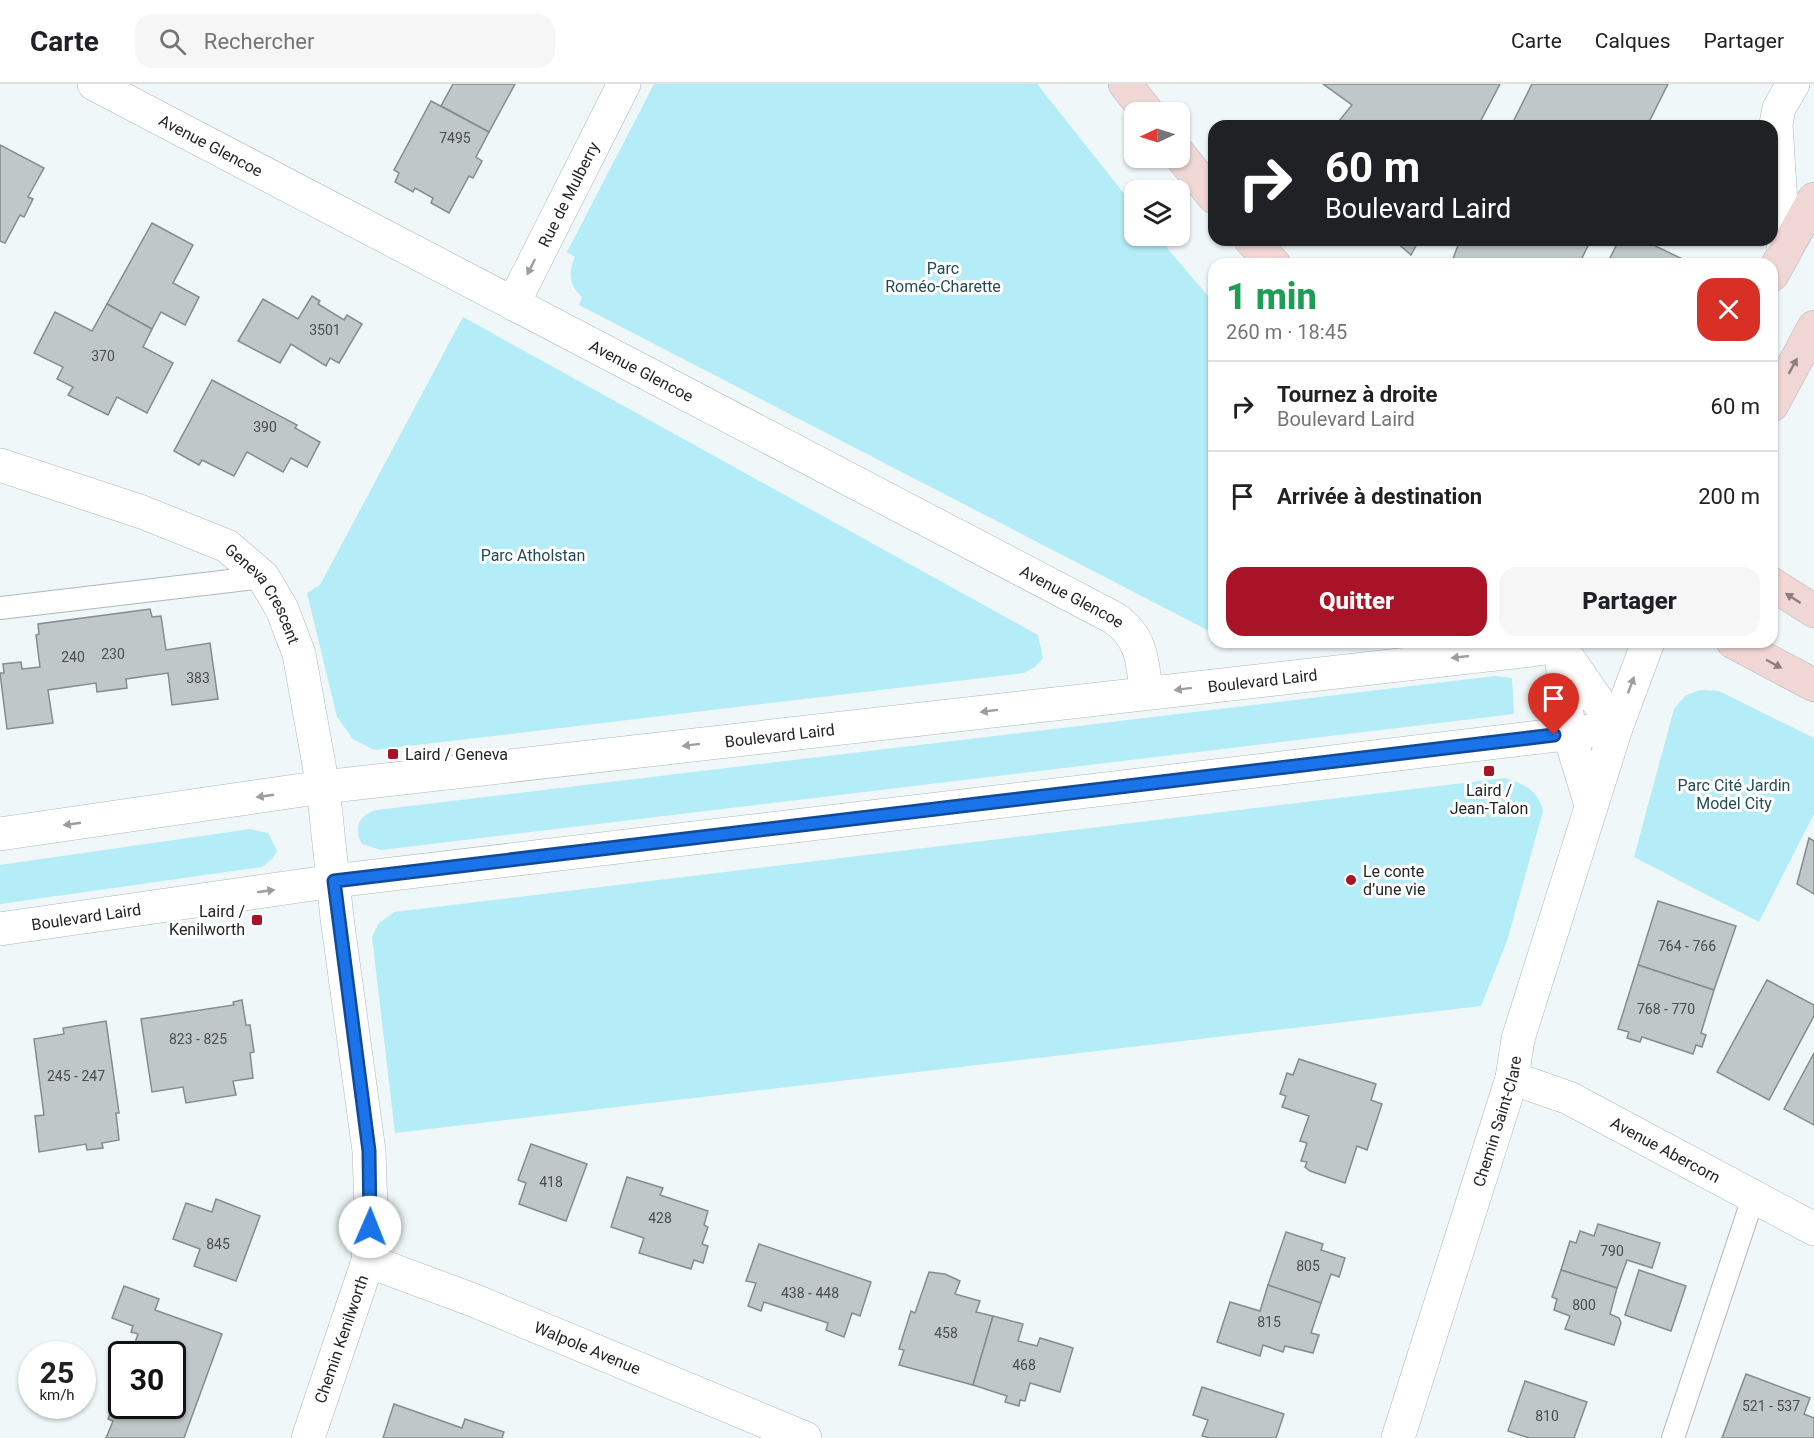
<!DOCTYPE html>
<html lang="fr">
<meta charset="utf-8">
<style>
:root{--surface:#fff;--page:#f6f6f6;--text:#202124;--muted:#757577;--line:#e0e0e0;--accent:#a91327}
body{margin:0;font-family:Roboto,sans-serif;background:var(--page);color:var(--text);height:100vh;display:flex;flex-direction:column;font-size:22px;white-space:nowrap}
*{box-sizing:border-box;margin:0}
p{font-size:20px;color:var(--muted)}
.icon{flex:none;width:33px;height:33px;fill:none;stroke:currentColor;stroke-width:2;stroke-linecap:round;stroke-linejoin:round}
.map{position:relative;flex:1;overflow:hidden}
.sheet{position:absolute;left:1208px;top:174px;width:570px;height:390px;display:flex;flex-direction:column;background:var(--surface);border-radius:18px;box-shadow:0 2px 4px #0004}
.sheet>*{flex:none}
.top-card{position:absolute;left:1208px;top:36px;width:570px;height:126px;border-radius:18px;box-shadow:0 2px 4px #0004;background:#202124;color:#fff;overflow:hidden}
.needle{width:39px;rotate:266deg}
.tools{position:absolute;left:1124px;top:18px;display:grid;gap:12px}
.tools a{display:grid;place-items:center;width:66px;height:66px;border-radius:12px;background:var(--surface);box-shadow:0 2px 4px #0004;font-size:30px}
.speed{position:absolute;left:18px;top:1257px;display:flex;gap:12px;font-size:30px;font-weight:700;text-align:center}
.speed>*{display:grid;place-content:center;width:78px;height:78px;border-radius:50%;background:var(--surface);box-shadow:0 2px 4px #0004;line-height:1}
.speed small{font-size:15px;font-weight:400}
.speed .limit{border:3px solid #111;border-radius:9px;background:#fff;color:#111}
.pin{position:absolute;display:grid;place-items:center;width:51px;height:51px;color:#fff;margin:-62px -26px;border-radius:50% 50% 50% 0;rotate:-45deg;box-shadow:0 0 6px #0007}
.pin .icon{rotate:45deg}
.me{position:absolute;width:66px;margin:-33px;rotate:1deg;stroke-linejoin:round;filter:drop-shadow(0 0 4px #0008)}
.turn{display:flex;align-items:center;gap:21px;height:126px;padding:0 18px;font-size:27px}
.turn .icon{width:78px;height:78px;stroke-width:2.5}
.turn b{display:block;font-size:42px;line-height:51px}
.round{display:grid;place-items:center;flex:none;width:63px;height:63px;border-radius:18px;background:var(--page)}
.head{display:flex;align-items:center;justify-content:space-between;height:102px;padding:0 18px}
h1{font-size:36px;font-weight:800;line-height:45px;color:#1e9e55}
.primary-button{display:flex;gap:12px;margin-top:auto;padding:12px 18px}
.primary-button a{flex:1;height:69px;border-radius:18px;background:var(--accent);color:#fff;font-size:24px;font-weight:800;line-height:69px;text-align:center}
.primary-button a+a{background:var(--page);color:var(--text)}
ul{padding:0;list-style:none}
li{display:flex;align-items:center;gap:18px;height:90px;padding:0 18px;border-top:2px solid var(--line)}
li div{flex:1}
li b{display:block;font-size:22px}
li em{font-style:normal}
header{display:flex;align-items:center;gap:36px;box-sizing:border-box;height:84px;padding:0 30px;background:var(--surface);border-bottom:2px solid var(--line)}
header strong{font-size:28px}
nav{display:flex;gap:33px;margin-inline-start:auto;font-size:21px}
.search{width:420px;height:54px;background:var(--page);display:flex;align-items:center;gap:15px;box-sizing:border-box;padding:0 21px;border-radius:18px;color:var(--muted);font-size:22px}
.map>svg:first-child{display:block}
.green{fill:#b4ecf7}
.building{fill:#bfc7c8;stroke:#848c8d;stroke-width:1.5}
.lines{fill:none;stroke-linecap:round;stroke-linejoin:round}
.service-casing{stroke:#afb6b8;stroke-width:24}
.minor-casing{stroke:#afb6b8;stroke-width:34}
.tertiary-casing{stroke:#afb6b8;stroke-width:34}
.secondary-casing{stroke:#afb6b8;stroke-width:34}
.service{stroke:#fff;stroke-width:22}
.minor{stroke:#fff;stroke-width:33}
.tertiary{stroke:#fff;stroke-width:33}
.secondary{stroke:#f0d7d6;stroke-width:33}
.oneway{fill:#9c9d9d}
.oneway2{fill:#8a7e7e}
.route-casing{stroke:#114b97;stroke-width:15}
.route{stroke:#1a73e8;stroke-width:10}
.poi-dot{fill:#a91327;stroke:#fff;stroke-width:2}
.labels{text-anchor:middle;stroke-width:6;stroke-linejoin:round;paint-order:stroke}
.number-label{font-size:14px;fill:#4a4e4e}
.street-label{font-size:16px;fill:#232526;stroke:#fff}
.park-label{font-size:16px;fill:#224c54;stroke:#fff}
.poi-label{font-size:16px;fill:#232526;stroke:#fff;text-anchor:start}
</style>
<header>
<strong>Carte</strong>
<div class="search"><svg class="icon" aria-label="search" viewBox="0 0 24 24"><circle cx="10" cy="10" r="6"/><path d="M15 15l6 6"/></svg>Rechercher</div>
<nav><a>Carte</a><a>Calques</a><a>Partager</a></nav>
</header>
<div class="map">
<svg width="1814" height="1354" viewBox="0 0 1814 1354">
<rect width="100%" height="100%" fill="#eff7f8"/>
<g class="green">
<path d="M 654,0 L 1037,0 L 1134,122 L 1134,152 L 1157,152 L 1213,218 L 1213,549 L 579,221 L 582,213 C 569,202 568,188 575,173 L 567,168 Z"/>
<path d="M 463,233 L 1038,551 L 1043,574 L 1035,583 L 1024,589 L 374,666 L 353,655 L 337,633 L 307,509 L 320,501 Z"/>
<path d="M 1250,558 L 1311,558 L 1270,562 Z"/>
<path d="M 1495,592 L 1512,594 L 1514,630 L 381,766 L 362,760 C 353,744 359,730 377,726 Z"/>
<path d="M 1701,606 L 1719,607 L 1814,654 L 1814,730 L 1759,838 L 1634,773 L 1674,625 L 1686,611 Z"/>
<path d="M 1505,694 C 1524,700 1538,706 1543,727 L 1507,857 L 1481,922 L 395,1049 L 372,853 L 379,839 L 394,828 Z"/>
<path d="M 250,745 L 268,749 L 277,767 L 273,774 L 262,783 L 0,820 L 0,781 Z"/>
</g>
<g class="building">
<path d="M 453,0 L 515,0 L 489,48 L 441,22 Z"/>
<path d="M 1323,0 L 1500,0 L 1478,42 L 1335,42 L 1352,21 Z"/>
<path d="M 1532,0 L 1668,0 L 1647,42 L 1511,42 Z"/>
<path d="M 431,17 L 489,48 L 476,73 L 482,77 L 473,94 L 469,92 L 449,129 L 431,119 L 433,114 L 415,104 L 413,108 L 395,98 L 399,89 L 394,86 Z"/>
<path d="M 0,61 L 44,84 L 28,113 L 33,115 L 24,133 L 20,131 L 5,159 L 0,157 Z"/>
<path d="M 152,139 L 193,161 L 173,199 L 199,213 L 185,241 L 161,228 L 152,245 L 107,220 Z"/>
<path d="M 1394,156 L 1419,156 L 1411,171 Z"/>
<path d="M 1460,156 L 1591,156 L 1579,180 L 1451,180 Z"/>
<path d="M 1619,156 L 1653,156 L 1651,160 L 1693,180 L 1607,180 Z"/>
<path d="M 312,212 L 320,217 L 318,220 L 344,236 L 347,231 L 362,240 L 339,279 L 330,274 L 326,282 L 291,260 L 280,279 L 238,257 L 263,215 L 298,235 Z"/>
<path d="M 107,220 L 152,245 L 143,263 L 173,279 L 147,329 L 117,313 L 108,331 L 68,311 L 73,303 L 57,295 L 63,283 L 34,269 L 55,228 L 92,247 Z"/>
<path d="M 212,296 L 297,341 L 295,344 L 320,358 L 307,383 L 291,374 L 283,388 L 247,368 L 234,392 L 202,376 L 199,381 L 174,367 Z"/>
<path d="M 150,525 L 152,533 L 161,532 L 166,566 L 210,559 L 218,615 L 172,621 L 168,589 L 126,595 L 127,604 L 97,608 L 96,599 L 48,606 L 53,639 L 7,645 L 0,589 L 4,589 L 3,580 L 21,578 L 22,585 L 40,583 L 36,551 L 39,550 L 38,540 Z"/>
<path d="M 1809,754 L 1814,757 L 1814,810 L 1797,800 Z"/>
<path d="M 1658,817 L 1736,842 L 1714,906 L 1638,881 Z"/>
<path d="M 1638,881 L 1714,906 L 1701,949 L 1706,951 L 1702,963 L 1696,961 L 1693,970 L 1642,953 L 1640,958 L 1627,954 L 1629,948 L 1618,945 Z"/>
<path d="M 1767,896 L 1814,921 L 1814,932 L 1769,1016 L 1717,988 Z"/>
<path d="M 242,916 L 246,941 L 250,941 L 254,968 L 250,969 L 253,994 L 233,997 L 236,1011 L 186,1019 L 183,1003 L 152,1008 L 141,935 L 234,921 L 233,918 Z"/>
<path d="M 106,937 L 119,1029 L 116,1029 L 119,1056 L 102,1059 L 103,1064 L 87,1066 L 86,1060 L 39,1068 L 35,1032 L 44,1031 L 34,955 L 64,950 L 63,944 Z"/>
<path d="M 1814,969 L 1814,1041 L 1784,1025 Z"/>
<path d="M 1299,975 L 1376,1000 L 1371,1016 L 1382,1020 L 1367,1066 L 1357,1062 L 1345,1099 L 1310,1087 L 1305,1083 L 1307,1078 L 1301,1077 L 1307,1059 L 1300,1057 L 1309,1032 L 1282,1023 L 1286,1012 L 1280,1010 L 1287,989 L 1293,991 Z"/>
<path d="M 531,1060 L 587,1080 L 566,1137 L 519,1120 L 526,1099 L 518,1096 Z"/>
<path d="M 627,1093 L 663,1104 L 660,1111 L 708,1127 L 704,1141 L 708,1143 L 702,1160 L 708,1162 L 703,1179 L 694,1176 L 691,1185 L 639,1169 L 644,1154 L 611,1143 Z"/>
<path d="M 216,1115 L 260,1132 L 236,1197 L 194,1182 L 200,1165 L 173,1155 L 186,1119 L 212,1128 Z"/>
<path d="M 1598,1140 L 1660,1159 L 1652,1184 L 1627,1176 L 1617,1204 L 1561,1186 L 1570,1157 L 1576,1159 L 1580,1147 L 1594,1152 Z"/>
<path d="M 1286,1148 L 1323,1160 L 1321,1166 L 1345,1174 L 1339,1193 L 1331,1190 L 1321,1219 L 1268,1201 Z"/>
<path d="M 759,1160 L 871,1198 L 860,1232 L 852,1229 L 844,1253 L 826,1246 L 828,1239 L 764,1218 L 761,1227 L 748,1222 L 756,1199 L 746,1197 Z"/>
<path d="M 1561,1186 L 1617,1204 L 1610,1230 L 1619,1234 L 1621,1239 L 1614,1261 L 1565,1245 L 1570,1232 L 1554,1226 L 1557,1215 L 1552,1213 Z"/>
<path d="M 1639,1186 L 1686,1202 L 1671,1247 L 1625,1231 Z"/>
<path d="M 929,1188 L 945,1190 L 960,1197 L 955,1210 L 980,1217 L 976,1228 L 993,1232 L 973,1301 L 899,1281 L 904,1266 L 899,1265 L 911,1227 L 915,1229 Z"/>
<path d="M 1268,1201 L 1321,1219 L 1311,1249 L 1319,1251 L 1313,1269 L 1285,1262 L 1283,1268 L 1263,1261 L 1260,1272 L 1217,1258 L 1230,1218 L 1260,1227 Z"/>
<path d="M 124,1202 L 159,1215 L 155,1226 L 222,1250 L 184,1354 L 106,1354 L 113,1337 L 108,1335 L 122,1296 L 122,1322 L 172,1322 L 172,1270 L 131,1270 L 138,1250 L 131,1248 L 133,1242 L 112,1234 Z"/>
<path d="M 993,1232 L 1023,1240 L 1018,1257 L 1037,1262 L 1040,1254 L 1073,1264 L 1060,1308 L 1030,1299 L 1025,1317 L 1020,1316 L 1019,1322 L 1005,1318 L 1007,1312 L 973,1301 Z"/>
<path d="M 1746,1290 L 1810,1314 L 1804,1330 L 1814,1334 L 1814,1354 L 1722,1354 Z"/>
<path d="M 1525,1297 L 1587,1318 L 1574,1354 L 1529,1354 L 1508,1347 Z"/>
<path d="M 1202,1303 L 1284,1330 L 1276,1354 L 1210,1354 L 1202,1352 L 1208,1336 L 1193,1331 Z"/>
<path d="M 394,1320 L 462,1344 L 465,1335 L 504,1348 L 502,1354 L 383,1354 Z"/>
</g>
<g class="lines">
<g class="service-casing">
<g id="service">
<path d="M 0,524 L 263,493"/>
<path d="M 1673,1354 L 1754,1111"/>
</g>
</g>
<g class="minor-casing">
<g id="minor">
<path id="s1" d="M 94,0 L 1114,534 C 1142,553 1143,578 1146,609"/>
<path d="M 1784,168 L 1776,40 L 1779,24 L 1793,0"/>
<path id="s2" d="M 513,220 L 624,0"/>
<path id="s3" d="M 0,381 L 142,428 L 227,462 L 263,493 L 282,525 L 299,570 L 323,703 L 337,834 L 369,1067 L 371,1125 L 368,1177 L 308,1354"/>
<path d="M 1561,568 L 1569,649 L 1591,721"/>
<path id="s4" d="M 1512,994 L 1569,1014 L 1814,1145"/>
<path id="s5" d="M 368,1177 L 473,1216 L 805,1354"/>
<path id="s6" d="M 1398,1354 L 1512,994 L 1518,955 L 1616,644 L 1560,562"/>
</g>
</g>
<g class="tertiary-casing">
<g id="tertiary">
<path id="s7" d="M 0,750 L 323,703 L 1531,566 L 1560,562 L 1563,558"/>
<path id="s8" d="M 0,845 L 334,797 L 1616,644 L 1648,558"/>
</g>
</g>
<g class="secondary-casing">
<g id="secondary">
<path d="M 1125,0 L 1147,28"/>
<path d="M 1179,70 L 1214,113"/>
<path d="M 1251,156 L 1274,180"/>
<path d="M 1772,191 L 1814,115"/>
<path d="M 1772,321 L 1814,243"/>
<path d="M 1772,500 L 1814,527"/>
<path d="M 1733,558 L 1814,601"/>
</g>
</g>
<use href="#service" class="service"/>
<use href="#minor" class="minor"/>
<use href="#tertiary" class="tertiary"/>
<use href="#secondary" class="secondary"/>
</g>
<defs><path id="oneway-solid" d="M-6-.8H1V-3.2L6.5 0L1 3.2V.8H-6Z" transform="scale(1.5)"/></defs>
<g class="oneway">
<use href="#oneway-solid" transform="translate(531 183) rotate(117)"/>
<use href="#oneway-solid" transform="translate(1460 573) rotate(174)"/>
<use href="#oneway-solid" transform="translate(1631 601) rotate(-70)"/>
<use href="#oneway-solid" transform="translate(1183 605) rotate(173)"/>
<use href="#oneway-solid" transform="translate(989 627) rotate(173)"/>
<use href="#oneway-solid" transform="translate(691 661) rotate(173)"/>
<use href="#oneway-solid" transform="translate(265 712) rotate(172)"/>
<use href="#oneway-solid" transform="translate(72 740) rotate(172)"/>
<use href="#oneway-solid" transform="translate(266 807) rotate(-8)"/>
</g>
<g class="oneway2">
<use href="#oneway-solid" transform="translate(1793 282) rotate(-61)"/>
<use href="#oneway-solid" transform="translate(1793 514) rotate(-147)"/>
<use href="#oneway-solid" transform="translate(1774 580) rotate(28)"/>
</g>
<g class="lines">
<g class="route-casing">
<path id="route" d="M 370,1143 L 369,1067 L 334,797 L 1554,651"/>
</g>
<use href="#route" class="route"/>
</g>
<g class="poi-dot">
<rect x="387" y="664" width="12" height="12" rx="3"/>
<rect x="1483" y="681" width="12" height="12" rx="3"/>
<circle cx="1351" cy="796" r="6"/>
<rect x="251" y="830" width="12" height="12" rx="3"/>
</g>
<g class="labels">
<g class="number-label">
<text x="455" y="59">7495</text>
<text x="325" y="251">3501</text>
<text x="103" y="277">370</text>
<text x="265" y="348">390</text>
<text x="113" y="575">230</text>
<text x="73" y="578">240</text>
<text x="198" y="599">383</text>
<text x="1687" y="867">764 - 766</text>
<text x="1666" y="930">768 - 770</text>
<text x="198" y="960">823 - 825</text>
<text x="76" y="997">245 - 247</text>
<text x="551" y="1103">418</text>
<text x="660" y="1139">428</text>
<text x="218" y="1165">845</text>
<text x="1612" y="1172">790</text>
<text x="1308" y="1187">805</text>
<text x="810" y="1214">438 - 448</text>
<text x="1584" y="1226">800</text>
<text x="1269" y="1243">815</text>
<text x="946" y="1254">458</text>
<text x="1024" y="1286">468</text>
<text x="1771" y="1327">521 - 537</text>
<text x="1547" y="1337">810</text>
</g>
<g class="street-label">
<text dy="6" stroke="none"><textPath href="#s1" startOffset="132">Avenue Glencoe</textPath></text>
<text dy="6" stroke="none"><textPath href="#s2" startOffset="123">Rue de Mulberry</textPath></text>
<text dy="6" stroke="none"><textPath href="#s1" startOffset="618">Avenue Glencoe</textPath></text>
<text dy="6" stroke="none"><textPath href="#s3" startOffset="302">Geneva Crescent</textPath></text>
<text dy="6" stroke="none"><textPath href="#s1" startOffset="1104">Avenue Glencoe</textPath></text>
<text dy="6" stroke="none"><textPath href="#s7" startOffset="1272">Boulevard Laird</textPath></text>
<text dy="6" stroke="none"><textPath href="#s7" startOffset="786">Boulevard Laird</textPath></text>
<text dy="6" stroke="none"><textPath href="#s8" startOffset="87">Boulevard Laird</textPath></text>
<text dy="6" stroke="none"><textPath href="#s6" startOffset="332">Chemin Saint-Clare</textPath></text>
<text dy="6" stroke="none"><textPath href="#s4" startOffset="170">Avenue Abercorn</textPath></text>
<text transform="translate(341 1255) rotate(-71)" y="6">Chemin Kenilworth</text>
<text dy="6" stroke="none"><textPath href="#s5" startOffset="236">Walpole Avenue</textPath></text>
</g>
<g class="park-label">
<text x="943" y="190">Parc<tspan x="943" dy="18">Roméo-Charette</tspan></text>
<text x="533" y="477">Parc Atholstan</text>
<text x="1734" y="707">Parc Cité Jardin<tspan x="1734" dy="18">Model City</tspan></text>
</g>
<g class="poi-label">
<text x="405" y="676">Laird / Geneva</text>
<text x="1489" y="712" text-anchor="middle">Laird /<tspan x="1489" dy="18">Jean-Talon</tspan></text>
<text x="1363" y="793">Le conte<tspan x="1363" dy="18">d’une vie</tspan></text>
<text x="245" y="833" text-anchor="end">Laird /<tspan x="245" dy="18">Kenilworth</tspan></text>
</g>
</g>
</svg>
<div class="tools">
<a><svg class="needle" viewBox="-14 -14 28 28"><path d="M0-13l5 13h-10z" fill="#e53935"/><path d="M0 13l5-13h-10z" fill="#757577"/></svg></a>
<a><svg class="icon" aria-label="layers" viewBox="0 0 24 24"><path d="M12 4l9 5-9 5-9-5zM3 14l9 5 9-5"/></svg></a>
</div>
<div class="speed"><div>25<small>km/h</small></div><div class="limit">30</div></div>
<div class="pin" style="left:1554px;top:651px;background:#d93025"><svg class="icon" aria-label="arrive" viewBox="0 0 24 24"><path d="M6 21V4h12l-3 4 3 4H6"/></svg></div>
<svg class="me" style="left:370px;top:1143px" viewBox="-20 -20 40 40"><circle r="19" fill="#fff"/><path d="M0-13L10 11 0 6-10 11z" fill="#1a73e8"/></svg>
<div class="top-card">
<div class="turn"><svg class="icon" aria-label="right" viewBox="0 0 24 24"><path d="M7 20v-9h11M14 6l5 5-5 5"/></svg><div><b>60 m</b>Boulevard Laird</div></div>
</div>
<section class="sheet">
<div class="head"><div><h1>1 min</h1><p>260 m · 18:45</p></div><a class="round" style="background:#d93025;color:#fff"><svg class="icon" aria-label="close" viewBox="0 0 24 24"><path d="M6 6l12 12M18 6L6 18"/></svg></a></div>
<ul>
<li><svg class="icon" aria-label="right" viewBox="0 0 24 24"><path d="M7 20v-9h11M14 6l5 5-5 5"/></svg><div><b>Tournez à droite</b><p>Boulevard Laird</p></div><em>60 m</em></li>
<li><svg class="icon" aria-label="arrive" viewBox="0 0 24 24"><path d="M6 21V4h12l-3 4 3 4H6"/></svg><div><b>Arrivée à destination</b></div><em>200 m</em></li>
</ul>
<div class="primary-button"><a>Quitter</a><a>Partager</a></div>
</section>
</div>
